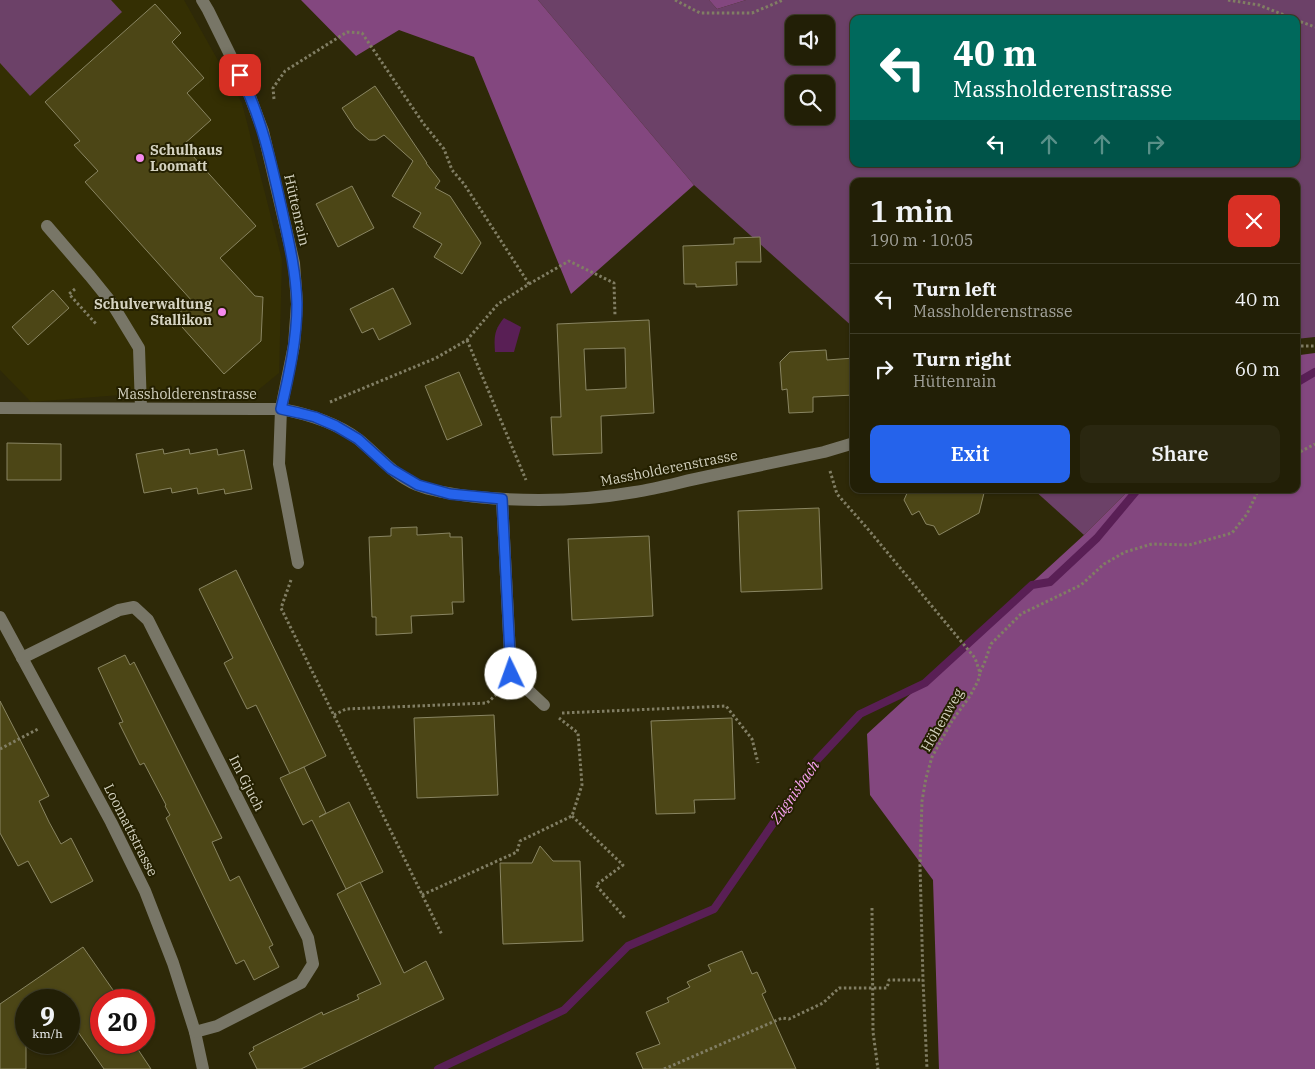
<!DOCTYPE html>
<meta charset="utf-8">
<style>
:root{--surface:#221f06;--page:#2a2710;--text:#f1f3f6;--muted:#a2a29b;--line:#3f3d28;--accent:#2563eb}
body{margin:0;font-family:"IBM Plex Serif",serif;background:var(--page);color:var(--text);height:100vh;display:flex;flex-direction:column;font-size:19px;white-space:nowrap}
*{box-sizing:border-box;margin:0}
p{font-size:16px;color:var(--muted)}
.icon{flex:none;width:28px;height:28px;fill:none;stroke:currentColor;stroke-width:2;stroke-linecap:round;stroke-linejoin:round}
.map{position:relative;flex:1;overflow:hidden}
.side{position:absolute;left:850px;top:178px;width:450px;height:315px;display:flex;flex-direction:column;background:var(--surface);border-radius:10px;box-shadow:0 1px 4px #0004,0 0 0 1px var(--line)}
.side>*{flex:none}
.top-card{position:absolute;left:850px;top:15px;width:450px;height:152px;border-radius:10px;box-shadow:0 1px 4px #0004,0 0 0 1px var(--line);background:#00695c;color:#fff;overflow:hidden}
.tools{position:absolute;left:785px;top:15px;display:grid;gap:10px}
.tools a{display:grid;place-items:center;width:50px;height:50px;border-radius:10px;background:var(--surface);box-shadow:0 1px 4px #0004,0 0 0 1px var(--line);font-size:25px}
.speed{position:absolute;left:15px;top:989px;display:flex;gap:10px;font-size:25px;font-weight:700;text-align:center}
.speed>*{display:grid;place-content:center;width:65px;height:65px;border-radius:50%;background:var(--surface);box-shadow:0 1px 4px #0004,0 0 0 1px var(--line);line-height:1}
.speed small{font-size:12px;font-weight:400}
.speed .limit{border:8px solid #d22;background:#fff;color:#111}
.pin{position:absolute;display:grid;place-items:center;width:42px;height:42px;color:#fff;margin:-21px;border-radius:10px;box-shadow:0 2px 8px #0006}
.me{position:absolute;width:55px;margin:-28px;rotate:357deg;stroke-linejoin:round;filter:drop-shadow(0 0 4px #0008)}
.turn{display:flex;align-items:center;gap:18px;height:105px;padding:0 20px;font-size:22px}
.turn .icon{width:65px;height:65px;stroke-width:2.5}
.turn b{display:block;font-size:35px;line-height:42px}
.lanes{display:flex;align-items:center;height:48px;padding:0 20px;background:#0003;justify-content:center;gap:25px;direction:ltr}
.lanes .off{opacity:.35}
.round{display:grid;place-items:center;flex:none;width:52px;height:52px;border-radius:10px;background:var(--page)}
.head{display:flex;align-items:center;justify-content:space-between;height:85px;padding:0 20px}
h1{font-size:30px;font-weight:600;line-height:38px}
.action{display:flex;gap:10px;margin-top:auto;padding:10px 20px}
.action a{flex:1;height:58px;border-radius:10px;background:var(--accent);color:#fff;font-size:20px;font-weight:600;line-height:58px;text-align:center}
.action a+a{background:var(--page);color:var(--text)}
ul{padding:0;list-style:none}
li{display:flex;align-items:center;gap:15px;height:70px;padding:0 20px;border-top:1px solid var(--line)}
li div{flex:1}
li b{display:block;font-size:19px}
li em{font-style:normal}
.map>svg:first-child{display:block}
.built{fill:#342f03}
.green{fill:#6c4168;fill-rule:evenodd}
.forest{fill:#83477f}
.water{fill:#591f55}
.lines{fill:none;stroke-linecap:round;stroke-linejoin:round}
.stream{stroke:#591f55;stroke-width:8}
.building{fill:#4c4616;stroke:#898562;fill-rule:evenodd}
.path{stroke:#817e64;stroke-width:3;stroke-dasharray:2.5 2.5;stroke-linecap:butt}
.minor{stroke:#787667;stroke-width:12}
.route-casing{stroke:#184099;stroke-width:12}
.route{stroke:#2563eb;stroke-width:9}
.poi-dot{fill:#f689ed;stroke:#242000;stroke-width:2}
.labels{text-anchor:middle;stroke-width:4;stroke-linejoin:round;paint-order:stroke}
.poi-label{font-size:14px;font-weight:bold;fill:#d5d3c1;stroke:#242000;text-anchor:start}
.street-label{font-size:14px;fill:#d5d3c1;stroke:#242000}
.water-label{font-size:15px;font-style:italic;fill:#f9a3f1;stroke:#242000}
</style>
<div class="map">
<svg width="1315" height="1069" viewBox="0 0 1315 1069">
<rect width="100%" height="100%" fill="#2e2908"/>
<path class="built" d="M 0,0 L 184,0 L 242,103 L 282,260 L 279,373 L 257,391 L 159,392 L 31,402 L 0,370 Z"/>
<g class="green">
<path d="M 0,0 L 111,0 L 122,12 L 30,96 L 0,63 Z"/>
<path d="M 538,0 L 709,0 L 717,9 L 746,0 L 1315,0 L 1315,337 L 1296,339 L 1296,181 L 854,181 L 854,328 L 694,185 ZM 854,19 L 1296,19 L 1296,164 L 854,164 ZM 794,24 L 826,24 L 826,56 L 794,56 ZM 794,84 L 826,84 L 826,116 L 794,116 Z"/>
<path d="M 1033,489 L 1130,489 L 1084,535 Z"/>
</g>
<g class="forest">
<path d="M 301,0 L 538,0 L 694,185 L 571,294 L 474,57 L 399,30 L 356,56 Z"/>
<path d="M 709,0 L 746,0 L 717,9 Z"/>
<path d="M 1315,353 L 1315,1069 L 939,1069 L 933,880 L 870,795 L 867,734 L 1084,535 L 1130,489 L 1296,489 L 1296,358 L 1300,355 Z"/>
</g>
<path class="water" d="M 504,318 L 521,327 L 514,352 L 495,352 C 494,337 494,330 504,318 Z"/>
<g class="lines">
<g class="stream">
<path d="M 1296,383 L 1315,372"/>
<path d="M 438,1069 L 564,1010 L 628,946 L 714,909 L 817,760 L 860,714 L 925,683 L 1032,585 L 1050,582 L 1097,538 L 1138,489"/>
</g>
</g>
<g class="building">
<path d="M 155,4 L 181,33 L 172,42 L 204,78 L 187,93 L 211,120 L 183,145 L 256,226 L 220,258 L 255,296 L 263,297 L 261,341 L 224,374 L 174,318 L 192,301 L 85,182 L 98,171 L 74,145 L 80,141 L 45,102 Z"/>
<path d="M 375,86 L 427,163 L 426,163 L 440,181 L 435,188 L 450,196 L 481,243 L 462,274 L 434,257 L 442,244 L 413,227 L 421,213 L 392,196 L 413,161 L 384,135 L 376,140 L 369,140 L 355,128 L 342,108 Z"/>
<path d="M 352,186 L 374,228 L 338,247 L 316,204 Z"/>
<path d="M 760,237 L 761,262 L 736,262 L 737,285 L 696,287 L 696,284 L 684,284 L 683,246 L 734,244 L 734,238 Z"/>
<path d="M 393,288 L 411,324 L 379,340 L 373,328 L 362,333 L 350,309 Z"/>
<path d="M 53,290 L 69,308 L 28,345 L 12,327 Z"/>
<path d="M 649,320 L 654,413 L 601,416 L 602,453 L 553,455 L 551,417 L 561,417 L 557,324 ZM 625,348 L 626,388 L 586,390 L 584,349 Z"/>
<path d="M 826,350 L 827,360 L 854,358 L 854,395 L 813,397 L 813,412 L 789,413 L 787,389 L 782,390 L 780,362 L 790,352 Z"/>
<path d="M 459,372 L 482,425 L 447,440 L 425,386 Z"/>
<path d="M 7,443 L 61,444 L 61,480 L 7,480 Z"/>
<path d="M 163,449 L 164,454 L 189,449 L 190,454 L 217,449 L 218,455 L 244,450 L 252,489 L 225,494 L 224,489 L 198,494 L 197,488 L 172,493 L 171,488 L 144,493 L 136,454 Z"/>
<path d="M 906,489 L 985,489 L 979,513 L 939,535 L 934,526 L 926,524 L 919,511 L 912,515 L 904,500 L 908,491 Z"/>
<path d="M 819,508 L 822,589 L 741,592 L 738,511 Z"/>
<path d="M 417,527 L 417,535 L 450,533 L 450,537 L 462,537 L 464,602 L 452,602 L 453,614 L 411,616 L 412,633 L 376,635 L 376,617 L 372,617 L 369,537 L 391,536 L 391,528 Z"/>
<path d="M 649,536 L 653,616 L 572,620 L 568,539 Z"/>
<path d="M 236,570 L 326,756 L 290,774 L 256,705 L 247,709 L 224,663 L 233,658 L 199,589 Z"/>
<path d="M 125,655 L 130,665 L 134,662 L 222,838 L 212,842 L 230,881 L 239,876 L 273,945 L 269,947 L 279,967 L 254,980 L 244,960 L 236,964 L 166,818 L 170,815 L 165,806 L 166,805 L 144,763 L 140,765 L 119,723 L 123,722 L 98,668 Z"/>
<path d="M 0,701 L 49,796 L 39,801 L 49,822 L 61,844 L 71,838 L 93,881 L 51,903 L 28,861 L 18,866 L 0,833 Z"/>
<path d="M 494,715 L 498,795 L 417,798 L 414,718 Z"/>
<path d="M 732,718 L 735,799 L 694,800 L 695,813 L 656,814 L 651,721 Z"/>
<path d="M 304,767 L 326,813 L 319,817 L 349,802 L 383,872 L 346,889 L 312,820 L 303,825 L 280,778 Z"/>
<path d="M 540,846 L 553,861 L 580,861 L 583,941 L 503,944 L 500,863 L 532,863 Z"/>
<path d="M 360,882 L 404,973 L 426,961 L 444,999 L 301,1069 L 257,1069 L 249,1053 L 254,1050 L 253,1047 L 322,1012 L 323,1015 L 359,999 L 357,995 L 381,984 L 337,894 Z"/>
<path d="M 83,947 L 120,1000 L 101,1000 L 101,1042 L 133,1042 L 151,1069 L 104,1069 L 69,1019 L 69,1000 L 26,1000 L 26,1069 L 0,1069 L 0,1004 Z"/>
<path d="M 742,951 L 752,974 L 757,972 L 766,992 L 762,994 L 796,1069 L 643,1069 L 636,1053 L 660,1044 L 646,1012 L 669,1002 L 667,998 L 690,987 L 687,982 L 711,971 L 708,965 Z"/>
</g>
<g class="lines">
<g class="path">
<path d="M 675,0 L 700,13 L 752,13 L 783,0"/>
<path d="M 1228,0 L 1259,5 L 1294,19"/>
<path d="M 1296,20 L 1315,27"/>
<path d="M 274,99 L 273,88 L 285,71 L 347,32 L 362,33 L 423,123 L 444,149 L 452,170 L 464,184 L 529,284 L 498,304 L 467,340 L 436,358 L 330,402"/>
<path d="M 529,284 L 569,261 L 614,283 L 615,316"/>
<path d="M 75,289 L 69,294 L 97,325"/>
<path d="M 467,340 L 526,480"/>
<path d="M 1296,346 L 1315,346"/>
<path d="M 1296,454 L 1315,444"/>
<path d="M 830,471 L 837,494 L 867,528 L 975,658 L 980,673 L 978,681 L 970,696 L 952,721 L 932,757 L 926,778 L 922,801 L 920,865 L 923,980 L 927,1069"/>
<path d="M 291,580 L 281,608 L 442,935"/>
<path d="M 980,672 L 984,664 L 991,644 L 1021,614 L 1081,585 L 1104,564 L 1125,552 L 1152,544 L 1189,545 L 1232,533 L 1247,514 L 1259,489"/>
<path d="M 562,713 L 726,706 L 752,739 L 758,763"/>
<path d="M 334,715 L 346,709 L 487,703 L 501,690"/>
<path d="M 0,749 L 38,729"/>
<path d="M 572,816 L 623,865 L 596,885 L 625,918"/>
<path d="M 422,895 L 517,852 L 520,841 L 572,816 L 582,785 L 578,733 L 559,718"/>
<path d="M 872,908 L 873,1032 L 878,1069"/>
<path d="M 664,1069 L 782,1018 L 789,1019 L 823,1003 L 839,988 L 887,988 L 889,980 L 923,980"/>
</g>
<g class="minor">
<path d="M 202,0 L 208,10 L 248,91 L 263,131 L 294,263 L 297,304 L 294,345 L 281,409 L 279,464 L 298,563"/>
<path d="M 47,226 L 90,276 L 111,302 L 139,348 L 141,408"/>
<path d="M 0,408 L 281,409 C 308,414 335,422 358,439 C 378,455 392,474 417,485 C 434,492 459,495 477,497 C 529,502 583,501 635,492 C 660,488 684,481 709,476 C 747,468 786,460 824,452 L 854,443"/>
<path d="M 502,499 L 511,674 L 544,705"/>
<path d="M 0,617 L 111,822 L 145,891 L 173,963 L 195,1032 L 203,1069"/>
<path d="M 22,658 L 119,610 L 134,607 L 148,620 L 308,938 L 313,964 L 301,983 L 217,1026 L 195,1032"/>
</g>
</g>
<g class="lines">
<g class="route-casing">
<path id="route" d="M 240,75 C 261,116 271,161 281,206 C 288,238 296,270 297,304 C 297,339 289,375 281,409 L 299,413 L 315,417 L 336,426 L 358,439 L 391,469 L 418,485 L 450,494 L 502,499 L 511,674"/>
</g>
<use href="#route" class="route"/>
</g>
<g class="poi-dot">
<circle cx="140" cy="158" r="5"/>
<circle cx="222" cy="312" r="5"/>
</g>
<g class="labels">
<g class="poi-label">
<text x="150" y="155">Schulhaus<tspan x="150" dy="16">Loomatt</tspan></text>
<text x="212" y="309" text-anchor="end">Schulverwaltung<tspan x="212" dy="16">Stallikon</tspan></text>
</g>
<g class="street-label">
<text transform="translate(297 210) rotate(77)" y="5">Hüttenrain</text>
<text x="187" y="399">Massholderenstrasse</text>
<text transform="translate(669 468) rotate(-11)" y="5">Massholderenstrasse</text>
<text transform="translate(942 720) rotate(-60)" y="5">Höhenweg</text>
<text transform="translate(247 783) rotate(63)" y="5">Im Gjuch</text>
<text transform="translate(131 830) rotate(63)" y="5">Loomattstrasse</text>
</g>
<g class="water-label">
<text transform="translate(795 792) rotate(-55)" y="5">Zügnisbach</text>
</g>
</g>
</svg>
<div class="tools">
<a><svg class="icon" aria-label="sound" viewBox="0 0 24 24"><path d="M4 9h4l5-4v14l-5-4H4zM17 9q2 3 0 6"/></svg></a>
<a><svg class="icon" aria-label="search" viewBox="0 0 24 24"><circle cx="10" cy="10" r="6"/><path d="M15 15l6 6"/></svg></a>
</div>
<div class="speed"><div>9<small>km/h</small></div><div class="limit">20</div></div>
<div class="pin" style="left:240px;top:75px;background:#d93025"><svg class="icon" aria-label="arrive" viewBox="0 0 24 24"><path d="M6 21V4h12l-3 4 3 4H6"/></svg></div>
<svg class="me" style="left:511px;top:674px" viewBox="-20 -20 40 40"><circle r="19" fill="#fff"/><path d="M0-13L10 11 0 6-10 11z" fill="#2563eb"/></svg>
<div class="top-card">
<div class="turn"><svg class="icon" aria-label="left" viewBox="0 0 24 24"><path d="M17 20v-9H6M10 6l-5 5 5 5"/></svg><div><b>40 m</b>Massholderenstrasse</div></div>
<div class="lanes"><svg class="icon" aria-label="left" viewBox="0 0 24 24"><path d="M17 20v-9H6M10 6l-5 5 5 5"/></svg><svg class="icon off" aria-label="ahead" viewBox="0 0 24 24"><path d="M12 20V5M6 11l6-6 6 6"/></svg><svg class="icon off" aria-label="ahead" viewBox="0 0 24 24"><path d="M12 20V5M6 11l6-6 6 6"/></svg><svg class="icon off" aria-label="right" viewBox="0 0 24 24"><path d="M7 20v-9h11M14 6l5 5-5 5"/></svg></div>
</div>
<section class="side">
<div class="head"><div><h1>1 min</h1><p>190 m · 10:05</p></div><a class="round" style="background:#d93025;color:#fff"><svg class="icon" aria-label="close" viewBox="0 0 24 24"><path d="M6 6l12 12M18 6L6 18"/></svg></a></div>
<ul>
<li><svg class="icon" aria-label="left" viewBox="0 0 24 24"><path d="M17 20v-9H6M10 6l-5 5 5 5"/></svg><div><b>Turn left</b><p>Massholderenstrasse</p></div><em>40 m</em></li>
<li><svg class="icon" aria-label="right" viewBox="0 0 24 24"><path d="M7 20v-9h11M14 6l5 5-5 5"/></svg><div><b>Turn right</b><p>Hüttenrain</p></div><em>60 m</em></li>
</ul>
<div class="action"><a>Exit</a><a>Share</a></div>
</section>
</div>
